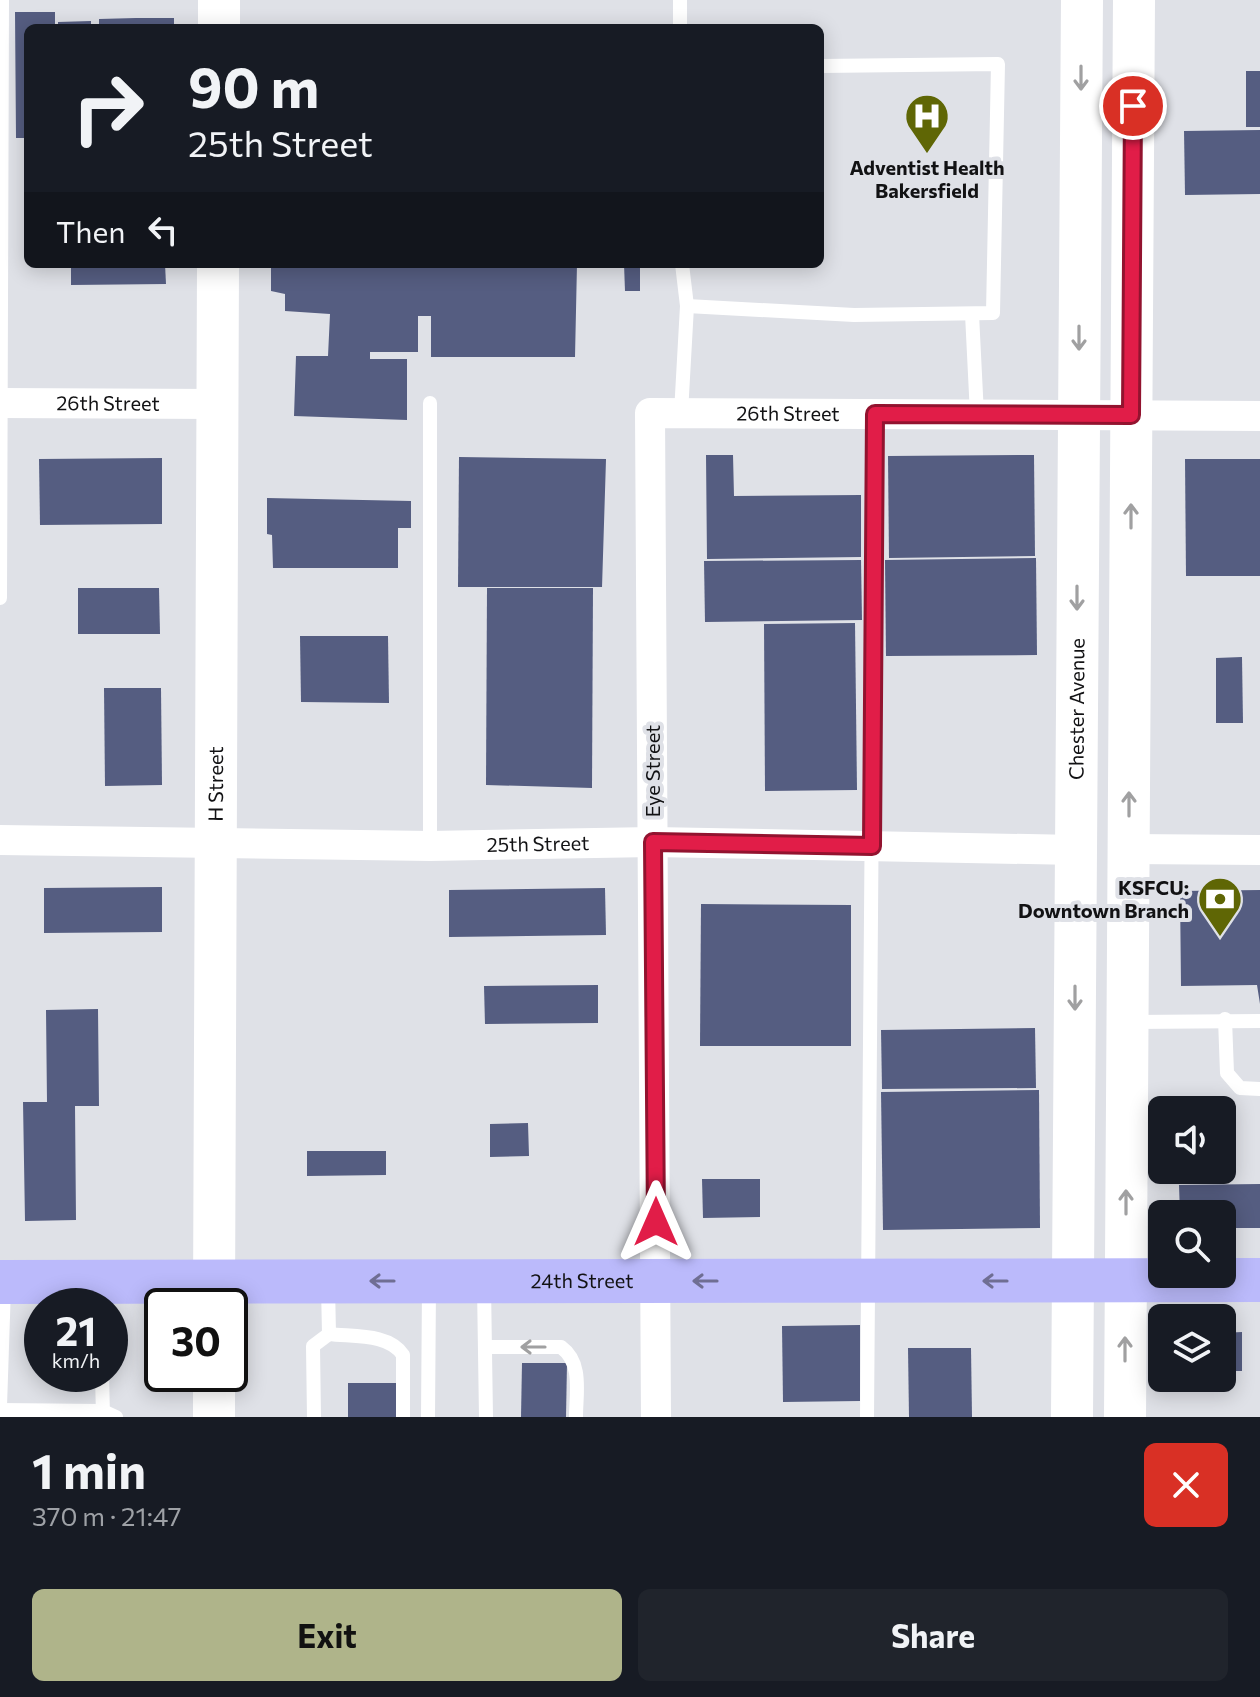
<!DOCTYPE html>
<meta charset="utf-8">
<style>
:root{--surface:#171b24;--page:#20242c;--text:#f1f3f6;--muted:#9ea1a6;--accent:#afb48a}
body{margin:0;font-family:Commissioner,sans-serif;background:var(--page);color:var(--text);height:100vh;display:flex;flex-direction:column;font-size:30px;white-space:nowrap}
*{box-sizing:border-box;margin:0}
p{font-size:26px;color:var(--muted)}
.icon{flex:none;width:44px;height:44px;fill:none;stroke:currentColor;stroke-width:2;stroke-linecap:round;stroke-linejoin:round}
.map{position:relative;height:1417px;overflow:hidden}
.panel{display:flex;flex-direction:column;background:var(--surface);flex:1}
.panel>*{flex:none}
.banner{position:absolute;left:24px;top:24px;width:800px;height:244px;border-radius:12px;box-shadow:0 4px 20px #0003;background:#171b24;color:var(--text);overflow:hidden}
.fabs{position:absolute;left:1148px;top:1096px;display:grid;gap:16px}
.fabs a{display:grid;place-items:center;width:88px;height:88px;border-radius:12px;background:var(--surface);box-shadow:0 4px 20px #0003;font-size:40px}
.speed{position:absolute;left:24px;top:1288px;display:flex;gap:16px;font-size:40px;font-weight:700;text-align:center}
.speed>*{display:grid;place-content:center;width:104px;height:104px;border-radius:50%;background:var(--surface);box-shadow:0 4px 20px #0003;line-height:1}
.speed small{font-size:20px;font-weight:400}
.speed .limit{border:4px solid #111;border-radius:12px;background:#fff;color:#111}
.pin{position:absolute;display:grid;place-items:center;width:68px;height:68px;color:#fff;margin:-34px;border:4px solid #fff;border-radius:50%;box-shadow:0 2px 8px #0007}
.me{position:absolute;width:88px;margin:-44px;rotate:0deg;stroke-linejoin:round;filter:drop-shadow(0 0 6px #0008)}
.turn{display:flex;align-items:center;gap:28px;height:168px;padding:0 32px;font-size:36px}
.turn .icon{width:104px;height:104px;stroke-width:2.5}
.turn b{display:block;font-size:56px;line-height:68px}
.then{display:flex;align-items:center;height:76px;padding:0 32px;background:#0003;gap:16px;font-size:30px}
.round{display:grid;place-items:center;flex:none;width:84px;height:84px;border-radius:12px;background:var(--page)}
.headline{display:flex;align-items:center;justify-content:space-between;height:136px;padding:0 32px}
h1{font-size:48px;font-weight:700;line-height:60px}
.cta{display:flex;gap:16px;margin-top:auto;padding:16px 32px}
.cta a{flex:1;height:92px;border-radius:12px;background:var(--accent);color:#111;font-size:32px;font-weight:700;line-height:92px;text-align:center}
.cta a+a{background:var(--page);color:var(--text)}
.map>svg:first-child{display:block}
.building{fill:#555d81}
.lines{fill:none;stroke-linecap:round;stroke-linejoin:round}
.lane{stroke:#fff;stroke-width:14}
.street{stroke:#fff;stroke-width:30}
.secondary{stroke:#fff;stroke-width:42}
.primary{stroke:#bbbafb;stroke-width:44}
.oneway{stroke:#a0a0a1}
.oneway2{stroke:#6f6e93}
.route-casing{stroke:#92132f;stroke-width:20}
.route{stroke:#e11d48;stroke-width:14}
.labels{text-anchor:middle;stroke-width:8;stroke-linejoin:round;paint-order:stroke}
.poi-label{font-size:20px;font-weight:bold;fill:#121214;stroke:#dfe1e7}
.street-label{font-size:20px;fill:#121214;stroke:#dfe1e7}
</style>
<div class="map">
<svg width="1260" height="1417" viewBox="0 0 1260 1417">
<rect width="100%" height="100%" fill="#dfe1e7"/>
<g class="building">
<path d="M 15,12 L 55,12 L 55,28 L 28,28 L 28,138 L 16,138 Z"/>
<path d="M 136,18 L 174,18 L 174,28 L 99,28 L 99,19 Z"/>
<path d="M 91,21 L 91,28 L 58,28 L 58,22 Z"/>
<rect x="1246" y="71" width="14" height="56"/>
<path d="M 1260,130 L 1260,194 L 1185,195 L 1184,131 Z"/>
<path d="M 71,264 L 165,264 L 166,284 L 71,285 Z"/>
<path d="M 271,264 L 577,264 L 575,357 L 431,357 L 431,316 L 418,316 L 418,352 L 370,352 L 370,359 L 407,359 L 407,420 L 294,416 L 296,356 L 328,356 L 330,314 L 285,311 L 285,294 L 271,291 Z"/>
<path d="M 624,264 L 640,264 L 640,291 L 625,291 Z"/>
<path d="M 706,455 L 733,455 L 734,496 L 861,495 L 861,557 L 707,559 Z"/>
<path d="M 1034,455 L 1035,556 L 889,558 L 888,456 Z"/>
<path d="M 459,457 L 606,459 L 602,587 L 458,587 Z"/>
<path d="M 162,458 L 162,524 L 40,525 L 39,459 Z"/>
<path d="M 1185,459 L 1260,459 L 1260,576 L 1186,576 Z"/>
<path d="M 267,498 L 411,501 L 411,528 L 398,528 L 398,568 L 273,568 L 272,535 L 267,534 Z"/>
<path d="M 1036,558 L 1037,655 L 886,656 L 885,560 Z"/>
<path d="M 861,560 L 862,620 L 705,622 L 704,561 Z"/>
<path d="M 78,588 L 159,588 L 160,634 L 78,634 Z"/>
<path d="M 487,588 L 593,588 L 592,788 L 486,785 Z"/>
<path d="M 855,623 L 857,790 L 765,791 L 764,624 Z"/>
<path d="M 300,636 L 388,636 L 389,703 L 301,702 Z"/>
<path d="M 1242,657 L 1243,723 L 1216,723 L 1216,658 Z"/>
<path d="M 104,688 L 161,688 L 162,785 L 105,786 Z"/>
<path d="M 162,887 L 162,932 L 44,933 L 44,888 Z"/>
<path d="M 605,888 L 606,935 L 449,937 L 449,890 Z"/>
<path d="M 1260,890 L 1260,1004 L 1257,985 L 1181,986 L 1180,891 Z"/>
<path d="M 701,904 L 851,905 L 851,1046 L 700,1046 Z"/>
<path d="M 598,985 L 598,1023 L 485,1024 L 484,986 Z"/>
<path d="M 98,1009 L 99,1106 L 75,1106 L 76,1220 L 25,1221 L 23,1102 L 47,1102 L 46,1010 Z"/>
<path d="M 1035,1028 L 1036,1088 L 882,1089 L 881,1030 Z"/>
<path d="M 1039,1090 L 1040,1228 L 883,1230 L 881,1092 Z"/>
<path d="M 528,1123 L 529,1156 L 490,1157 L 490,1124 Z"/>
<path d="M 307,1151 L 386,1151 L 386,1175 L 307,1176 Z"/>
<path d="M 702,1179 L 760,1179 L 760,1217 L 703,1218 Z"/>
<path d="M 1260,1184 L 1260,1228 L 1222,1228 L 1222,1214 L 1180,1214 L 1179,1185 Z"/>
<path d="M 860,1325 L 860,1401 L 783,1402 L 782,1326 Z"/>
<path d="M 1242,1332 L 1242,1371 L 1222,1371 L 1222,1333 Z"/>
<path d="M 908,1348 L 971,1348 L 972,1417 L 909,1417 Z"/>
<path d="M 522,1363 L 567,1363 L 566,1417 L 521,1417 Z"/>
<path d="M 348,1383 L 397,1383 L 398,1417 L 348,1417 Z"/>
</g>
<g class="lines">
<g class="lane">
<path d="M 680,0 L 680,28"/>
<path d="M 687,306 L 854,315 L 993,313 L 998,64 L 820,66"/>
<path d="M 972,314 L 977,415"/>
<path d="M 430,403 L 430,846"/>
<path d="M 681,413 L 687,306 L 682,264"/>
<path d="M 0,598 L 2,0"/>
<path d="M 1225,1019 L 1227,1073 L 1240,1088 L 1260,1089"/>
<path d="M 1132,1022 L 1260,1021"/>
<path d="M 484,1286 L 486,1417"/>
<path d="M 329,1334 C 353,1337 389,1333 403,1355 L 403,1417"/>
<path d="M 485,1347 L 561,1347 C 583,1363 576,1393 576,1417"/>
<path d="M 102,1374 L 103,1417"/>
<path d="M 0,1406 L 4,1287"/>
<path d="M 0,1410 L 103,1411 L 116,1417"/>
<path d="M 314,1417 L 313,1346 L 329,1334 L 328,1286"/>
<path d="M 428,1417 L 429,1286"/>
<path d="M 867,1417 L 875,414"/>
</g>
<g class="street">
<path id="s1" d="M 0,403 L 218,404"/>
<path id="s2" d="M 0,840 L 430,846 L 653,842 L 1076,850"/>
<path d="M 1129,849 L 1260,850"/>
<path id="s3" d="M 656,1417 L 650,413 L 1260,416"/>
</g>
<g class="secondary">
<path d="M 219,28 L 219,0"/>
<path id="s4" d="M 214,1306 L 218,264"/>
<path d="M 214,1417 L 214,1374"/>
<path id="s5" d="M 1072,1417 L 1082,0"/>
<path d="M 1125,1417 L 1134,0"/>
</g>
<path class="primary" id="s6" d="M 0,1282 L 1260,1280"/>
</g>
<defs><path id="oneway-shaft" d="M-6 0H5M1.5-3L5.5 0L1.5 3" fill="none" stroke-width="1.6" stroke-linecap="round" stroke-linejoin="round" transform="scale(2)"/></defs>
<g class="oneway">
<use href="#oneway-shaft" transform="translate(1081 78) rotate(90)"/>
<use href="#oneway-shaft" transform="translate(1079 338) rotate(90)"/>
<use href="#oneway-shaft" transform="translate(1131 516) rotate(-90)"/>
<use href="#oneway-shaft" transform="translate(1077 598) rotate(90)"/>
<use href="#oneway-shaft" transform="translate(1129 804) rotate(-90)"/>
<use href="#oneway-shaft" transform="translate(1075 998) rotate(90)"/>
<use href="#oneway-shaft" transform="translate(1126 1202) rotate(-90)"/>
<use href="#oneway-shaft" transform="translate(533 1347) rotate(180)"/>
<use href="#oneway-shaft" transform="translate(1125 1349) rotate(-90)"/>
</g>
<g class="oneway2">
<use href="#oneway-shaft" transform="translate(382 1281) rotate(180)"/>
<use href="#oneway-shaft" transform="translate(705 1281) rotate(180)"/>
<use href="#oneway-shaft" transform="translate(995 1281) rotate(180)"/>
</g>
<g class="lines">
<g class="route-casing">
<path id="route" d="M 656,1222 L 653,842 L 872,846 L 875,414 L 1131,415 L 1133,106"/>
</g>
<use href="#route" class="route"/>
</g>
<defs>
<g id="hospital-pin" transform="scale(2.3)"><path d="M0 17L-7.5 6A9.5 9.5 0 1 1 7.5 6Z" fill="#5f6605" stroke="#dfe1e7"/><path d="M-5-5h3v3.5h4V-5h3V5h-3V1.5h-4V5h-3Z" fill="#fff"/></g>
<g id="bank-pin" transform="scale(2.3)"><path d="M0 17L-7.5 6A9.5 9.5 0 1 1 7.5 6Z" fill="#5f6605" stroke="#dfe1e7"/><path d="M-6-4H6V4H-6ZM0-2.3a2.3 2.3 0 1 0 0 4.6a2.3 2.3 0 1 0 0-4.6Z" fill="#fff"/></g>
</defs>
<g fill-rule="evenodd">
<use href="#hospital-pin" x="927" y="116"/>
<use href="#bank-pin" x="1220" y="899"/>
</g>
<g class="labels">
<g class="poi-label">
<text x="927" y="175">Adventist Health<tspan x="927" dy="23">Bakersfield</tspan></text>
<text x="1189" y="895" text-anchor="end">KSFCU:<tspan x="1189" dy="23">Downtown Branch</tspan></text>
</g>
<g class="street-label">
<text dy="7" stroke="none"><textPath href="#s1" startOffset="108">26th Street</textPath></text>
<text dy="7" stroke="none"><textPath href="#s3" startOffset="1142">26th Street</textPath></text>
<text dy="7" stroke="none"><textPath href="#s5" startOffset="708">Chester Avenue</textPath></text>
<text transform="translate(653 771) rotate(-90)" y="7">Eye Street</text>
<text dy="7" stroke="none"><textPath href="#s4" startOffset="522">H Street</textPath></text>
<text dy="7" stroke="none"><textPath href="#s2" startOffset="538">25th Street</textPath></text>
<text dy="7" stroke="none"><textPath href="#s6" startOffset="582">24th Street</textPath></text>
</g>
</g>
</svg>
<div class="fabs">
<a><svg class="icon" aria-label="sound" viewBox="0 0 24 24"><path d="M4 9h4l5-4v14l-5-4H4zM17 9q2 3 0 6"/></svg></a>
<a><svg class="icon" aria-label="search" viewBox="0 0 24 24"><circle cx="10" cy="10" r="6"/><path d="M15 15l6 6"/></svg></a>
<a><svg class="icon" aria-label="layers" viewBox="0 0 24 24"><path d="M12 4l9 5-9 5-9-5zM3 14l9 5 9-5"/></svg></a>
</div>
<div class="speed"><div>21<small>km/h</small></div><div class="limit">30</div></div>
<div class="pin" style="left:1133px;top:106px;background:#d93025"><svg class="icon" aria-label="arrive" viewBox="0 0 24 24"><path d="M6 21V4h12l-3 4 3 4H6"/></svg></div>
<svg class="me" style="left:656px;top:1222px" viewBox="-20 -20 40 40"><path d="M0-17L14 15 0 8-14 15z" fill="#e11d48" stroke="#fff" stroke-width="4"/></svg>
<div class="banner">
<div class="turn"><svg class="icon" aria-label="right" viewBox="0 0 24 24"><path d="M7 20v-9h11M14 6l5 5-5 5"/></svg><div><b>90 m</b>25th Street</div></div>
<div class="then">Then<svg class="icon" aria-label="left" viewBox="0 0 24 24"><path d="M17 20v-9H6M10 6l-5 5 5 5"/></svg></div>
</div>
</div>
<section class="panel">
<div class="headline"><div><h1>1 min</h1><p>370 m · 21:47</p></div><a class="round" style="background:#d93025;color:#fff"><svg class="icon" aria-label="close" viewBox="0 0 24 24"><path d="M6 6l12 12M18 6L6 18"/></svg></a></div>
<div class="cta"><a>Exit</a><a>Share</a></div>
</section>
